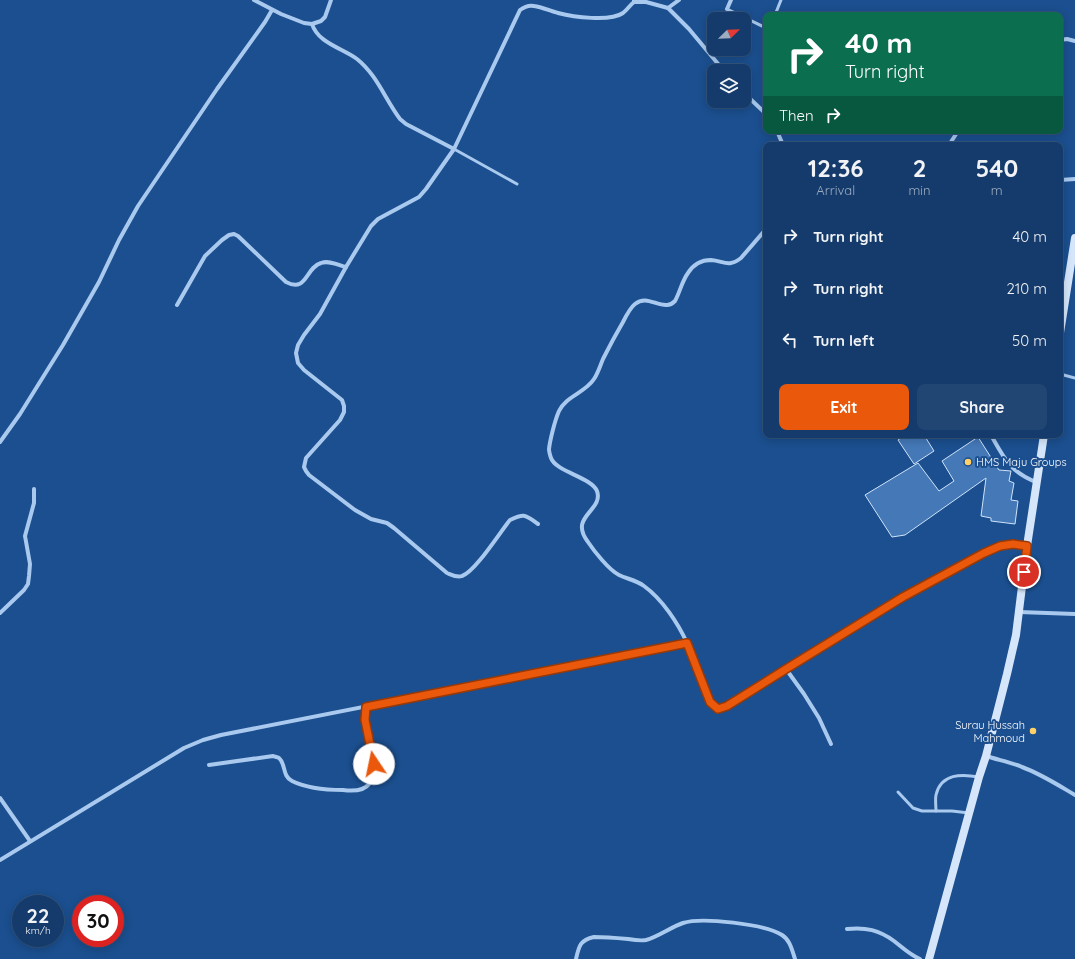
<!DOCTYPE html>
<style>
:root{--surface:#143b6b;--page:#214673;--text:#f1f3f6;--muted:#9dadc1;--line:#33557e;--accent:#ea580c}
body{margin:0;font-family:Quicksand,sans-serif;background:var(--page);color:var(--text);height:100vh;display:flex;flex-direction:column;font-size:15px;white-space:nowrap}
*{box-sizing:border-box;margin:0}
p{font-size:13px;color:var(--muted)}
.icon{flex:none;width:22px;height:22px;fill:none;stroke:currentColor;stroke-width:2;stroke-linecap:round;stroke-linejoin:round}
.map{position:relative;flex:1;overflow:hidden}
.panel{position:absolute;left:763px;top:142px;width:300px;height:296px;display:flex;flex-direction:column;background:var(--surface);border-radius:8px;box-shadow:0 2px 10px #0003,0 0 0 1px var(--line)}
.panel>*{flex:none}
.top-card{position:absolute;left:763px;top:12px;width:300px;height:122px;border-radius:8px;box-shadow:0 2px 10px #0003,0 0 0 1px var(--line);background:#0b6e4f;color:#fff;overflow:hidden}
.needle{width:26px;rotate:67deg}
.controls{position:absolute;left:707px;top:12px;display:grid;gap:8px}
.controls a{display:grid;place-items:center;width:44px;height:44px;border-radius:8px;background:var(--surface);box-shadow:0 2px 10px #0003,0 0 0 1px var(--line);font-size:20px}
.speed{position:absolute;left:12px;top:895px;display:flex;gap:8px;font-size:20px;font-weight:700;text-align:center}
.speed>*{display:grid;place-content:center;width:52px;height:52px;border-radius:50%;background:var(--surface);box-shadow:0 2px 10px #0003,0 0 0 1px var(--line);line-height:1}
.speed small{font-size:10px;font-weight:400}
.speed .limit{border:6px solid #d22;background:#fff;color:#111}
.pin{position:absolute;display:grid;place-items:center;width:34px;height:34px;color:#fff;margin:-17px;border:2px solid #fff;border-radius:50%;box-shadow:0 1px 4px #0007}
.me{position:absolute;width:44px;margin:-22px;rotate:349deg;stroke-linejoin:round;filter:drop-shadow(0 0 3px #0008)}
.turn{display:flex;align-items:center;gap:14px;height:84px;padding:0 16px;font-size:18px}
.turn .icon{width:52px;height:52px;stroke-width:2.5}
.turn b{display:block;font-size:28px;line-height:34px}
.then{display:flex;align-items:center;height:38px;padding:0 16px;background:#0003;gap:8px;font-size:15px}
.eta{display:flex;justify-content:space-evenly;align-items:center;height:68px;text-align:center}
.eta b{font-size:24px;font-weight:800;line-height:28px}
.cta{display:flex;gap:8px;margin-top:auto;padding:8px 16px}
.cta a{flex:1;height:46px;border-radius:8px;background:var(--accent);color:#fff;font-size:16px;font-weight:800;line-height:46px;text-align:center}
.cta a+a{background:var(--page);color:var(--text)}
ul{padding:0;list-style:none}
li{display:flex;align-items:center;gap:12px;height:52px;padding:0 16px}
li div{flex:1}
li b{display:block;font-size:15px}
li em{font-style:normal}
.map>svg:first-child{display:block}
.building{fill:#4478b7;stroke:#cfe3fa}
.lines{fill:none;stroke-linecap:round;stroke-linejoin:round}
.lane{stroke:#a9c9ee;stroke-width:3}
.street{stroke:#a9c9ee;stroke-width:4}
.secondary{stroke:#d6e6fa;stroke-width:8}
.route-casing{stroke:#983908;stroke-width:10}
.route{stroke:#ea580c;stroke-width:7}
.poi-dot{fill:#ffd166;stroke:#1b4f8f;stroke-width:1.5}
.labels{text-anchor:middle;stroke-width:4;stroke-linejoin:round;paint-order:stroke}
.poi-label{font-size:11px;fill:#fff;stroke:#1b4f8f;text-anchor:start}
</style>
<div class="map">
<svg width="1075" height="959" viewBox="0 0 1075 959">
<rect width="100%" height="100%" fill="#1b4f8f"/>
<g class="building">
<path d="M 905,435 L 924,435 L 934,451 L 914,464 L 898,440 Z"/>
<path d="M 978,437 L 999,470 L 1011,471 L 1009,481 L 1014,483 L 1011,500 L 1018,501 L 1015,524 L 991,521 L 991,518 L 981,516 L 986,478 L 905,535 L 892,537 L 865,495 L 918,463 L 939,491 L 954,481 L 942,461 Z"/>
</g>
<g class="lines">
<g class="lane">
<path d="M 727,9 L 766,28"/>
<path d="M 775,15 L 781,0"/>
<path d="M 454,149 L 517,184"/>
<path d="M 1060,374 L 1075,378"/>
<path d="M 898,792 L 913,808 L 922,811 L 952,811 L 969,813"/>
<path d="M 936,811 C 936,806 935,800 936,795 C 941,773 962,774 979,777"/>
</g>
<g class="street">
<path d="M 254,0 L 281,14 L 304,23 L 312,24 L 321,21 L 325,17 L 331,0"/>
<path d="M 634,2 L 646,2 L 668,8 L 689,29 L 724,71"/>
<path d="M 668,8 L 679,0"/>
<path d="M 727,9 L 731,0"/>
<path d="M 312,24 C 318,43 342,48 357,59 C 377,75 385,99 400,119 L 406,124 L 454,149"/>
<path d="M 1060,40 L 1067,39 L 1075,41"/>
<path d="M 744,93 L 766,114"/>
<path d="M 777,131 L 783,145"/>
<path d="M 949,145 L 958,131"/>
<path d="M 1060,180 L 1075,179"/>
<path d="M 177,305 L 205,256 L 222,240 L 229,235 L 234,234 L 238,236 L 286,282 C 307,293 305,268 321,263 C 329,260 338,265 346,267"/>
<path d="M 991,435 C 1004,458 1010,472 1036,482"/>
<path d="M 0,442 L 20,414 L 63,345 L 99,282 L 119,240 L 138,206 L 217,89 L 265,22 L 272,10"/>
<path d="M 538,524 C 525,515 525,513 510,520 C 500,532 475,572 462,576 C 457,578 452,575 447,573 L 394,528 L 387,523 L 371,519 L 355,510 L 309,475 L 306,471 L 304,467 L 306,458 L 340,420 L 344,412 L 344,406 L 342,400 L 304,370 L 298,363 L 296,353 L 298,345 L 304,335 L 320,314 L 346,267 L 371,226 L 378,219 L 419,197 L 426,189 L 454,149 L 520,10 C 524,7 529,5 534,6 C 542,7 550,11 558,13 C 573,17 610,22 623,13 C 627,10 630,5 634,2 L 634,0"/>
<path d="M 1019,612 L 1075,614"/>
<path d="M 0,613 L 24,590 L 28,584 L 29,576 L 30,564 L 25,536 L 34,503 L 34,489"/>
<path d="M 687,643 C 678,623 662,599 644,586 C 636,580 627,579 619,575 C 609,570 594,551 588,542 C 568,516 604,511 597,491 C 591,477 556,472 551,458 C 550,455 549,452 549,449 C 550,440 555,420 559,411 C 566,396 585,393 594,379 C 598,373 600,366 603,359 C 609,347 616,334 623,322 C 626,316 630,308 635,304 C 646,295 656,306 667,305 C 669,305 673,303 675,301 C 680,292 682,281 688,273 C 693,265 701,260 711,260 C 724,261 728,268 741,258 L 766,229"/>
<path d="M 786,669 L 804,694 L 819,718 L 831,744"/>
<path d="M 986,756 C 998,760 1011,762 1022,767 C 1041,774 1058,785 1075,795"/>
<path d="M 209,765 L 273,756 C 275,757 278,757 279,758 C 286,764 282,776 292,781 C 308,789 327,790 343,790 C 351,791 364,791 369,784 C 381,771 365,735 365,719 C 364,715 366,711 366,707"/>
<path d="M 0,798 L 30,841"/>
<path d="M 0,860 L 184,748 L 203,740 L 221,735 L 687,643 L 710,702 L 717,709 L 727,706 L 786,669 L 903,597 L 984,553 L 1000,546 L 1013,544 L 1027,546"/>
<path d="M 847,929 C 866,927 879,930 894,941 C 903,948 910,955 920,959"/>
<path d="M 576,959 C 579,946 580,940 594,937 C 605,937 617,938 628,939 C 634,940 641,941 646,940 C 658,937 671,927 683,923 C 702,917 765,924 782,935 C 790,940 792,950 795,959"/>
</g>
<g class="secondary">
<path d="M 1060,333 L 1075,238"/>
<path d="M 929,959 L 979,777 L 986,756 L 1007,674 L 1016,635 L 1027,546 L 1044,435"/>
</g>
</g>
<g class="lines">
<g class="route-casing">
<path id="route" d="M 374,764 L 365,720 L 366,707 L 687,643 L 710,702 L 718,709 L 727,706 L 786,669 L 903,597 L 984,553 L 1000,546 L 1013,544 L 1027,546 L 1024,572"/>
</g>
<use href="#route" class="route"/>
</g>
<g class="poi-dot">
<circle cx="968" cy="462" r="4"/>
<circle cx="1033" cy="731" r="4"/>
</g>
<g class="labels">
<g class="poi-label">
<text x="976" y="466">HMS Maju Groups</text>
<text x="1025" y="729" text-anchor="end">Surau Hussah<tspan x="1025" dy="13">Mahmoud</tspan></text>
</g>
</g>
</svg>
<div class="controls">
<a><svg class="needle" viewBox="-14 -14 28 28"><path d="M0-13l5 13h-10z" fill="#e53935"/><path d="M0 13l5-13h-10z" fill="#9dadc1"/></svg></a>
<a><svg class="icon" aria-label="layers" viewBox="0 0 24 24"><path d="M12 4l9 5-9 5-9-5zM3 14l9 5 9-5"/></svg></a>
</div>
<div class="speed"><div>22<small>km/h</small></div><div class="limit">30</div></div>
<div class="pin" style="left:1024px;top:572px;background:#d93025"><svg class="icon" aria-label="arrive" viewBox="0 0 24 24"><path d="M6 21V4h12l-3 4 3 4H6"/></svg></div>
<svg class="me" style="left:374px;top:764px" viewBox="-20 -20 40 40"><circle r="19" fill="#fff"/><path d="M0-13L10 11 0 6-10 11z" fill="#ea580c"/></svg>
<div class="top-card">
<div class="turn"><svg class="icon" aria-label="right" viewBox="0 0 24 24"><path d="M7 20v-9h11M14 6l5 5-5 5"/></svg><div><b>40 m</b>Turn right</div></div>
<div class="then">Then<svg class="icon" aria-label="right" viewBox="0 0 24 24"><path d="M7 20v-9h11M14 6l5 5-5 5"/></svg></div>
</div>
<section class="panel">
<div class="eta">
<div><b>12:36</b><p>Arrival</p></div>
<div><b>2</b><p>min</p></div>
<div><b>540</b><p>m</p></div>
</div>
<ul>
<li><svg class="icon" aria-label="right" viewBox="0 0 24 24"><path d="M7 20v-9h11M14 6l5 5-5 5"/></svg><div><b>Turn right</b></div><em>40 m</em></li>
<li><svg class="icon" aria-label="right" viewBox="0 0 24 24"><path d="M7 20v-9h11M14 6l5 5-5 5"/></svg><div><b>Turn right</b></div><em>210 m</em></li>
<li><svg class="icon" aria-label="left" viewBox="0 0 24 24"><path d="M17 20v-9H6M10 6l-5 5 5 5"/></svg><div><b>Turn left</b></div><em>50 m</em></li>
</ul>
<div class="cta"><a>Exit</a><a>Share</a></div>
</section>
</div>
